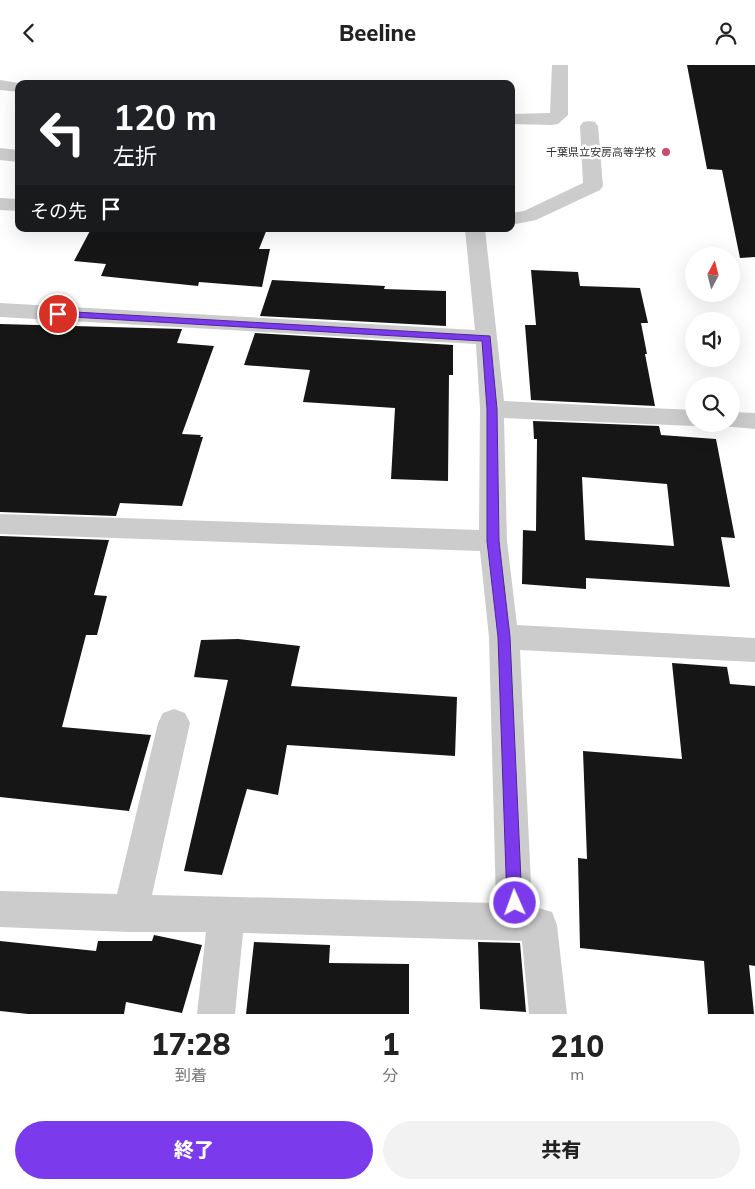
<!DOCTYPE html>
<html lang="ja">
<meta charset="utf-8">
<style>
:root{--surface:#fff;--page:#f2f2f2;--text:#222;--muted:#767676;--accent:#7c3aed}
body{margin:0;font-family:Mulish,"Noto Sans JP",sans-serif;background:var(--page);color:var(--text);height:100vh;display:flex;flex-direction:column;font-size:19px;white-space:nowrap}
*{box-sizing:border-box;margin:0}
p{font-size:16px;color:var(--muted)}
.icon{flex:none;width:28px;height:28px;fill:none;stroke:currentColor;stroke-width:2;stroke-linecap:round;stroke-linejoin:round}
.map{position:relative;height:949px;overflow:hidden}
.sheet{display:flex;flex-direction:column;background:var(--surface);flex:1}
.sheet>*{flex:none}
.hud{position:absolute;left:15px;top:15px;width:500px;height:152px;border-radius:10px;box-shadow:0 5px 20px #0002;background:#202124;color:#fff;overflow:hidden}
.needle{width:32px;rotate:7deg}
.tools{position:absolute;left:685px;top:182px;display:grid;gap:10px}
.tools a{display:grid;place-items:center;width:55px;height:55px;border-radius:50%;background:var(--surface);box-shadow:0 5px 20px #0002;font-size:25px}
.pin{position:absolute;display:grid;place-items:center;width:42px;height:42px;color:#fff;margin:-21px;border:2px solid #fff;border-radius:50%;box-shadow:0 1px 5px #0007}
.me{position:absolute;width:55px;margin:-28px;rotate:358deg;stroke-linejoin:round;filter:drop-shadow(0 0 4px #0008)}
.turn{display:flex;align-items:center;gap:18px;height:105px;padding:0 15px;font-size:22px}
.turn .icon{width:65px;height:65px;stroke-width:2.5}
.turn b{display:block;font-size:35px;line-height:42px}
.then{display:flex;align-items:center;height:48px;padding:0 15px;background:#0003;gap:10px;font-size:19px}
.eta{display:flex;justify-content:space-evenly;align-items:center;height:85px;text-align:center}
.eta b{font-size:30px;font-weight:800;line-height:35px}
.cta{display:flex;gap:10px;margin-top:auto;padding:10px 15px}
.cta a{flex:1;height:58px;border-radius:30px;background:var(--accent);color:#fff;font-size:20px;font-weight:800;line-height:58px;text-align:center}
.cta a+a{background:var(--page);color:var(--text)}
header{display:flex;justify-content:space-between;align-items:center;height:65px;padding:0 15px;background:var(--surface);font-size:22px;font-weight:800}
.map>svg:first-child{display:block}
.building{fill:#161616;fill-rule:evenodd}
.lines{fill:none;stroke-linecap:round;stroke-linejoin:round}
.minor{fill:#ccc;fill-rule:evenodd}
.route{fill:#7c3aed;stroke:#51269a}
.poi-dot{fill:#cf486d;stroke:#fff;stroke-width:2}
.labels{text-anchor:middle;stroke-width:5;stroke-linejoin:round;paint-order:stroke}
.far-poi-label{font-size:11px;fill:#2f2f2f;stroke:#fff;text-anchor:end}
</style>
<header><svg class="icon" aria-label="back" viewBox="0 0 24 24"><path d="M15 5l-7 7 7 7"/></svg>Beeline<svg class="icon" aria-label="person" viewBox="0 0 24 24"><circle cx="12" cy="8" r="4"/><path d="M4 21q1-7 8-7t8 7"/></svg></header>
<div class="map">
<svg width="755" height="949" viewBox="0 0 755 949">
<rect width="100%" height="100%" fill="#fff"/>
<g class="building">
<path d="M 687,0 L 755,0 L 755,192 L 740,193 L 722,105 L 707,104 Z"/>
<path d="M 91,164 L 267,164 L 259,184 L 270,184 L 262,222 L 199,217 L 198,221 L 101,211 L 106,199 L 74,196 Z"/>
<path d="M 531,205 L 578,207 L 580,221 L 640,223 L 648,258 L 641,258 L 647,289 L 645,289 L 655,341 L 531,335 L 525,260 L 536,260 Z"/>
<path d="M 272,215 L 385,221 L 384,224 L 446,226 L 446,261 L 260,251 Z"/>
<path d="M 0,259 L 182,264 L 177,278 L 214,281 L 182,369 L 201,370 L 200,372 L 203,372 L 182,441 L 120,438 L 116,451 L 0,447 Z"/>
<path d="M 255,268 L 453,280 L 453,310 L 449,310 L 448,416 L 391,414 L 395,343 L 303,337 L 310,305 L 244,300 Z"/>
<path d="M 533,356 L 659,361 L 661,370 L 716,374 L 735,473 L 721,472 L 730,522 L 586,513 L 586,524 L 522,519 L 523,465 L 536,466 L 537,374 L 534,374 ZM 582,412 L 667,419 L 674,481 L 585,475 Z"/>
<path d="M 0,471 L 109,475 L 94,530 L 107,531 L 97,570 L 86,570 L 62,662 L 151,670 L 129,746 L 0,732 Z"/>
<path d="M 238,574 L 300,581 L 291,621 L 457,632 L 455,691 L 287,680 L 278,730 L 247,724 L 222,810 L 184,806 L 228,615 L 194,612 L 201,575 Z"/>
<path d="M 672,598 L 727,602 L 730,619 L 755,621 L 755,901 L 749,900 L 754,949 L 708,949 L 704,896 L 580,883 L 578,793 L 587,794 L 583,686 L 682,694 Z"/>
<path d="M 154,870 L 202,880 L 182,948 L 126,937 L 124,949 L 28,949 L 0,946 L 0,876 L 96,886 L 98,876 L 152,876 Z"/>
<path d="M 254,877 L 330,880 L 329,898 L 409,899 L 409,949 L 246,949 Z"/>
<path d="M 478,877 L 520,878 L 526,947 L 480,944 Z"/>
</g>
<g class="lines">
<g class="minor">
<path d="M 552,0 L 568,0 L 568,50 L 558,59 L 552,60 L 511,59 L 511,49 L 550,48 Z"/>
<path d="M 0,15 L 25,19 L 19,19 L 19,27 L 0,25 Z"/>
<path d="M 589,56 L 595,57 L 598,61 L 603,121 L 600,125 L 536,155 L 511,160 L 511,148 L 524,146 L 583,118 L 580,61 L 583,57 Z"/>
<path d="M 0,83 L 19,85 L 19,97 L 0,95 Z"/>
<path d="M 0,133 L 19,134 L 19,146 L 0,145 Z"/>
<path d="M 465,164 L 485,164 L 504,336 L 694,345 L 694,359 L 703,359 L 694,361 L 504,353 L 507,476 L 517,560 L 755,573 L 755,597 L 520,585 L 532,841 L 552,847 L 557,860 L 567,949 L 529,949 L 522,876 L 243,868 L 235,949 L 197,949 L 206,867 L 130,867 L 0,862 L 0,826 L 117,829 L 158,658 L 163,648 L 174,644 L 185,648 L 190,658 L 152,830 L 496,838 L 489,572 L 480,486 L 0,469 L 0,449 L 479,465 L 480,344 L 476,279 L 0,252 L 0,238 L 475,265 Z"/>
<path d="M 731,347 L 755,348 L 755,364 L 722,361 L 721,359 L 731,359 Z"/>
</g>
</g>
<path class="route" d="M 58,246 L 490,271 L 497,344 L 499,476 L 510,572 L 522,838 L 520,843 L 515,846 L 509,843 L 507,838 L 498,572 L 487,476 L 487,344 L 482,276 L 55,251 L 54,249 Z"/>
<circle class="poi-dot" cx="666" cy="87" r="5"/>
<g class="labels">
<g class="far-poi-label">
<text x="656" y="91">千葉県立安房高等学校</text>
</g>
</g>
</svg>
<div class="tools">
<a><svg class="needle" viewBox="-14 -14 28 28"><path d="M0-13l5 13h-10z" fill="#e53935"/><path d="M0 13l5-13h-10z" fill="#767676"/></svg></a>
<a><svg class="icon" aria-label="sound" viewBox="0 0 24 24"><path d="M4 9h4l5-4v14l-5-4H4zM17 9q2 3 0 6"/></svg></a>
<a><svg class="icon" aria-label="search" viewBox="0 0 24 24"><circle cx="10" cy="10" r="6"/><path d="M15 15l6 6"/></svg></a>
</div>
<div class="pin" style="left:58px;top:249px;background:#d93025"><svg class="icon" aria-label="arrive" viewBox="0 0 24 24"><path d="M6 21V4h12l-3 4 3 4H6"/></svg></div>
<svg class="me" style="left:515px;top:838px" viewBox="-20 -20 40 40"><circle r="17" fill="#7c3aed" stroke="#fff" stroke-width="3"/><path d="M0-11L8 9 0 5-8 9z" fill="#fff"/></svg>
<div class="hud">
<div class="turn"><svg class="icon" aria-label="left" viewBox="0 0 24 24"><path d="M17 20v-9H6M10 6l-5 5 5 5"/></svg><div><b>120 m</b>左折</div></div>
<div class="then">その先<svg class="icon" aria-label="arrive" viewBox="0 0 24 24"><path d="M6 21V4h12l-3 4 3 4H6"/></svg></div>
</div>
</div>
<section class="sheet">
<div class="eta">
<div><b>17:28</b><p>到着</p></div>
<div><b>1</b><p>分</p></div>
<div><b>210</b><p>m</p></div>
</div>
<div class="cta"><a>終了</a><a>共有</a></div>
</section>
